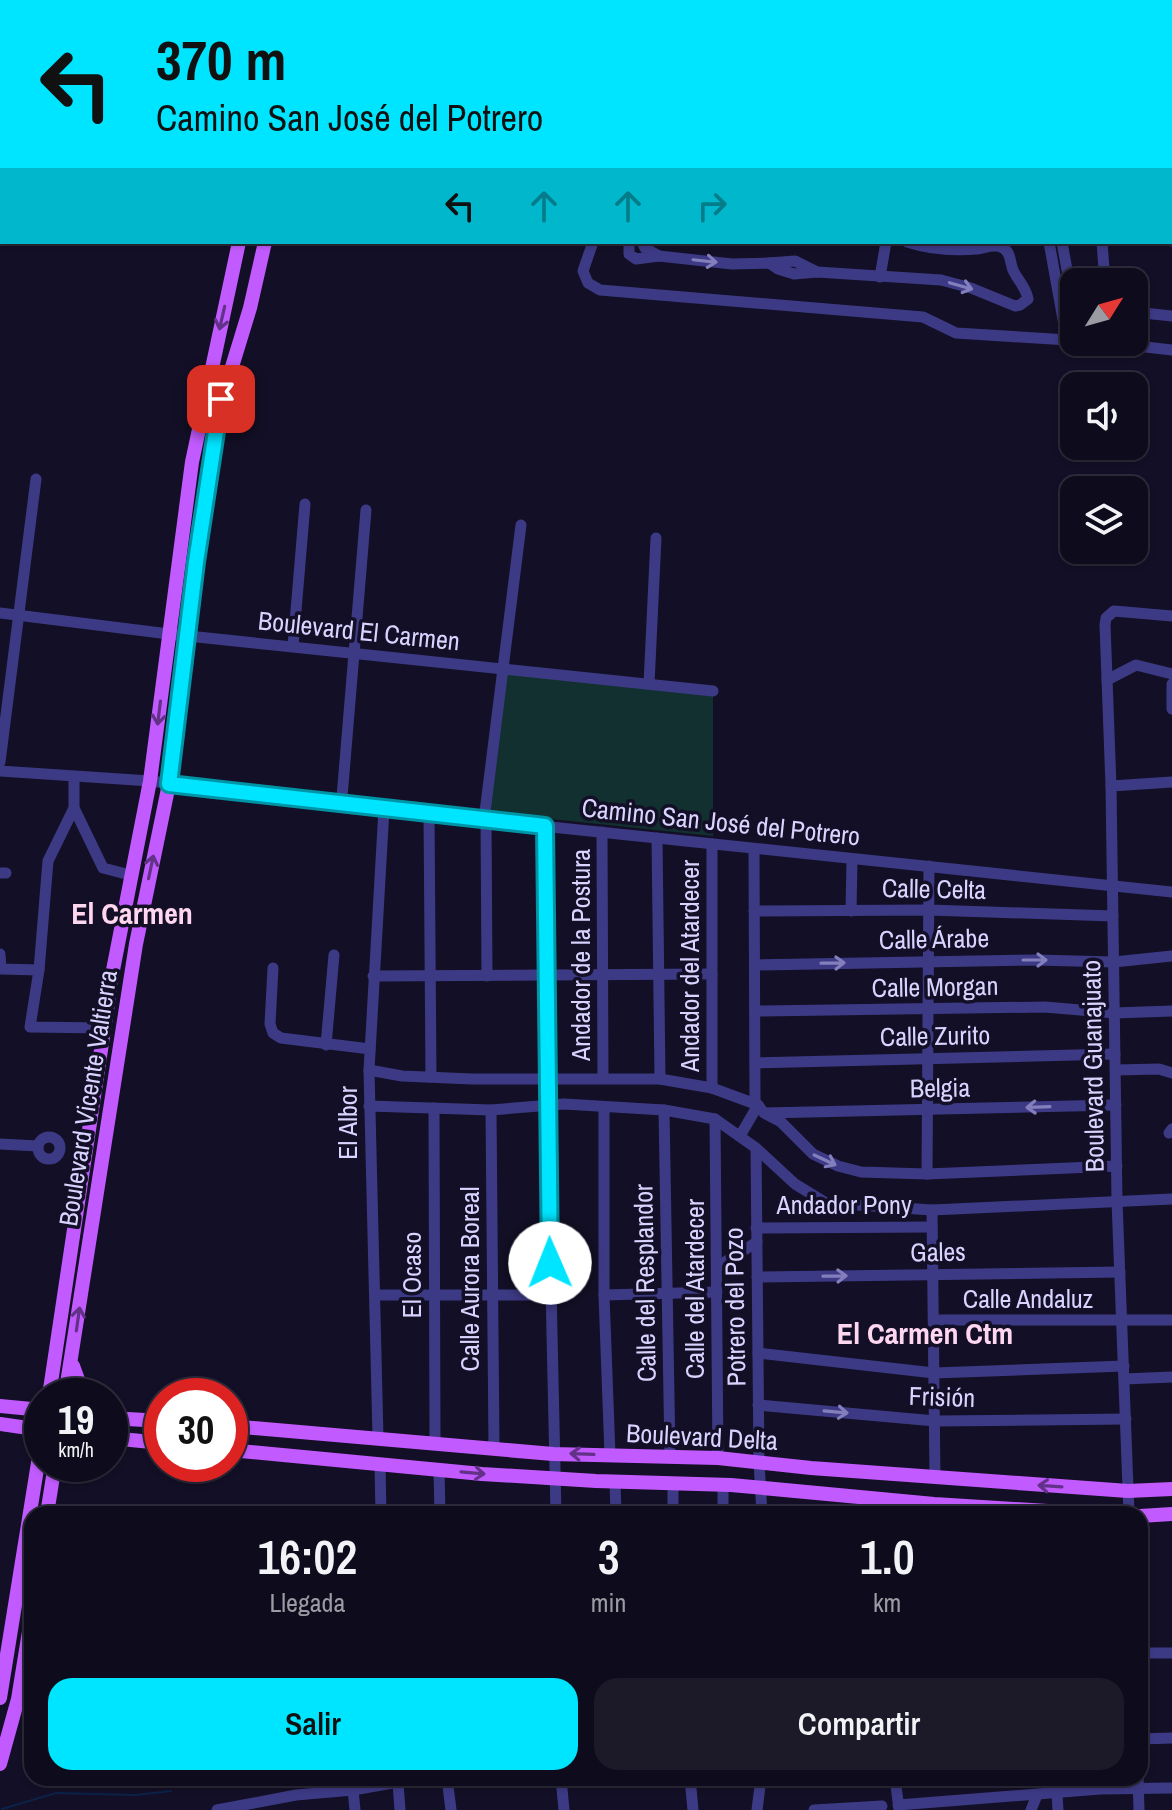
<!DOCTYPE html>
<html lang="es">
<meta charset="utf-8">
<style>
:root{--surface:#0e0b1c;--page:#1c1929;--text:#f1f3f6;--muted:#9b9ba3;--line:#2e2b3b;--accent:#00e5ff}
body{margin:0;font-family:"Archivo Narrow",sans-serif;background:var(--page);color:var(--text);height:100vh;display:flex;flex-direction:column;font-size:30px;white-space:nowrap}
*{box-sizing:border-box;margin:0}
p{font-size:26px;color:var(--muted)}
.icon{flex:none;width:44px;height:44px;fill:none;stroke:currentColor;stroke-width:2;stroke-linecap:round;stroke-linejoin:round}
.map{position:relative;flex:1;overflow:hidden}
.drawer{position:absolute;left:24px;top:1506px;width:1124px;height:280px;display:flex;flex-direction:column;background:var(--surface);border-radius:24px;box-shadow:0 2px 6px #0004,0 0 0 2px var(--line)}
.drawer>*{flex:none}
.top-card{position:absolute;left:0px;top:0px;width:1172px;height:244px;box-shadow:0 2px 6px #0004,0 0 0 2px var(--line);background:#00e5ff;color:#111;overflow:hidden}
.needle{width:52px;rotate:53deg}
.controls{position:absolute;left:1060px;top:268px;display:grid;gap:16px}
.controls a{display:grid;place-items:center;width:88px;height:88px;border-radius:16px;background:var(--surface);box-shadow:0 2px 6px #0004,0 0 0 2px var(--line);font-size:40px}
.speed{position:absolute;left:24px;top:1378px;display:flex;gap:16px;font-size:40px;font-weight:700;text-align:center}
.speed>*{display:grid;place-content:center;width:104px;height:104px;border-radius:50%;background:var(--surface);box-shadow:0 2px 6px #0004,0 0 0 2px var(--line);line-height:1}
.speed small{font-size:20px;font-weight:400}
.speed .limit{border:12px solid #d22;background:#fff;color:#111}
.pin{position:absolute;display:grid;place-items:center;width:68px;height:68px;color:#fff;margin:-34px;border-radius:16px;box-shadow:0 4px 12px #0006}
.me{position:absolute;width:88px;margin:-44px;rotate:359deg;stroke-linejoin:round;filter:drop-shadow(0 0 6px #0008)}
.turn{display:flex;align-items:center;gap:28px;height:168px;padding:0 24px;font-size:36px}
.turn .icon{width:104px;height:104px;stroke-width:2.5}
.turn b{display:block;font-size:56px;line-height:68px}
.lanes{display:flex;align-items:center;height:76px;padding:0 24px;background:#0003;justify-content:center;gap:40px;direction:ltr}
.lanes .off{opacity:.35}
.eta{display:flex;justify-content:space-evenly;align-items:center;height:136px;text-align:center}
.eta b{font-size:48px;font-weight:600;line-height:56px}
.button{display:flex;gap:16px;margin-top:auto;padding:16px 24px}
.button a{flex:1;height:92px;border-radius:24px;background:var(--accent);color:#111;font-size:32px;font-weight:600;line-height:92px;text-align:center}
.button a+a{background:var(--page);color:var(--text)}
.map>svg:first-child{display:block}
.green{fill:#12302f}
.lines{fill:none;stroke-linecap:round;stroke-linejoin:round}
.stream{stroke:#0c2248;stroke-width:2}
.minor{stroke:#3d3a85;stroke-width:11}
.major{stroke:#c25bff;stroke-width:14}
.oneway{stroke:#837fbc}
.oneway2{stroke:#623188}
.route-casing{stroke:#0095a6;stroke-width:20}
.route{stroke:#00e5ff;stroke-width:14}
.labels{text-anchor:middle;stroke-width:7;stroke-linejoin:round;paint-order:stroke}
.street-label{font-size:26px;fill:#d9d4ff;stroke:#130f26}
.quarter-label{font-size:30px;font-weight:bold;fill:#ffd6f0;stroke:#130f26}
</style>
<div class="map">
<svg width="1172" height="1810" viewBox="0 0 1172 1810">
<rect width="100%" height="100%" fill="#130f26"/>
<path class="green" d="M 503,667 L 713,691 L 713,836 L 485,812 Z"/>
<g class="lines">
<path class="stream" d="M 2,1809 L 56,1793 L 136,1795 L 171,1791"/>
<g class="minor">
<path d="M 771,0 L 771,2"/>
<path d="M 955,0 L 955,2"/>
<path d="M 1010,0 L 1010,2"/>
<path d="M 1023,0 L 1023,2"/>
<path d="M 1085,1 L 1097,2"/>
<path d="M 673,2 L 674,0"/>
<path d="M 710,2 L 711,0"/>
<path d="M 1141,2 L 1146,0"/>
<path d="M 1170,10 L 1172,10"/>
<path d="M 1170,72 L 1172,73"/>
<path d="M 1170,118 L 1172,118"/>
<path d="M 1170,177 L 1172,177"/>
<path d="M 1170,240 L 1172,241"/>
<path d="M 593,242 L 583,271 L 588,283 L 600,290 L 923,317 L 956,333 L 1068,340"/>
<path d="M 629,242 L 629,254 L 636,259 L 659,256 L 732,264 L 769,263 L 778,269 L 794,274 L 817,272 L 941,280 L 971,288 L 1015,306 L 1020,305 L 1028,299 C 1026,287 1018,281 1013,270 C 1010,263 1011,252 1003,248 C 995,243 985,248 977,249 C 954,251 929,249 907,242"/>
<path d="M 642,242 L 645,248 L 659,256"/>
<path d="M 1049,242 L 1066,336 L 1071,341"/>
<path d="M 1062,242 L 1074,309"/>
<path d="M 1102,242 L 1105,282"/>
<path d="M 769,263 L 795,261 L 817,272"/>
<path d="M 880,277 L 886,242"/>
<path d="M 1134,312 L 1172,316"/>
<path d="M 1102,342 L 1172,350"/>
<path d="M 0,613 L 169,634 L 713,691"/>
<path d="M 293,646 L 305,504"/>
<path d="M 1107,680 L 1136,665 L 1172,674"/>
<path d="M 649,684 L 656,538"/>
<path d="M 1172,684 L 1172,709"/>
<path d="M 0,762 L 36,479"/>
<path d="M 0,771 L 150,781 L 341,805 L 1172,892"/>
<path d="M 74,778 L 74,808 L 48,861 L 39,970 L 30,1027 L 104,1028"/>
<path d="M 1111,786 L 1172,782"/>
<path d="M 342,797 L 366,510"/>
<path d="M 74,808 L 103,868 L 130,875"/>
<path d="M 485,812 L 521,525"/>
<path d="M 429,814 L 431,1077"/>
<path d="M 486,820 L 487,976"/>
<path d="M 545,826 L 547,1107 L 556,1514"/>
<path d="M 602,832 L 603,1078"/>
<path d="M 657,838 L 660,1079"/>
<path d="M 712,844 L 712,1088"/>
<path d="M 754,849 L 755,1103"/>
<path d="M 0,873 L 6,873"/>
<path d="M 754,911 L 929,910 L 1113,916"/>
<path d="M 851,911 L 852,859"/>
<path d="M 0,954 L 1,969 L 39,970"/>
<path d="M 755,965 L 1036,960 L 1114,962 L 1172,956"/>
<path d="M 273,968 L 270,1024 L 273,1033 L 281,1038 L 370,1049"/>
<path d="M 373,976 L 712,974"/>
<path d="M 755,1011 L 1045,1007 L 1115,1013 L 1172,1011"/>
<path d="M 326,1045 L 334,955"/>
<path d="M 755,1063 L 1115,1054"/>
<path d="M 369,1070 L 402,1076 L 472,1079 L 660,1079 L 712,1088 L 758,1105 L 764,1113 L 781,1122 L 813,1154 L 838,1166 L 861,1172 L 927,1174 L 1117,1166"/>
<path d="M 1116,1070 L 1159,1069 L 1172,1073"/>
<path d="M 369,1106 L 491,1110 L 564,1104 L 664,1110 L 715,1119 L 756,1148 L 795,1184 L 826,1203 L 932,1210 L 1172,1199"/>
<path d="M 604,1107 L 604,1295 L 610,1455"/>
<path d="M 434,1108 L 435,1442"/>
<path d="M 491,1110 L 494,1448"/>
<path d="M 664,1110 L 670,1455"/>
<path d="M 765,1113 L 1116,1105"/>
<path d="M 715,1119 L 718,1458"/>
<path d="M 1169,1133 L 1172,1129"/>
<path d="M 740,1136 L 758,1105"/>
<circle cx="49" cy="1148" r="11"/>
<path d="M 0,1144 L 38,1146"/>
<path d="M 756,1148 L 759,1462 L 762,1514"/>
<path d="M 927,1174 L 929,866"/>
<path d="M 932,1210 L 935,1478"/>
<path d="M 756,1228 L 932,1227"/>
<path d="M 717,1267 L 757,1242"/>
<path d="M 757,1277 L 1120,1272"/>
<path d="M 375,1295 L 551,1295"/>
<path d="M 604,1295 L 717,1292"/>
<path d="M 934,1320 L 1172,1320"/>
<path d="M 758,1353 L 934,1373 L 1124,1366"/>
<path d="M 1124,1379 L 1172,1377"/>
<path d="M 758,1405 L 935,1421 L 1126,1419"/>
<path d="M 378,1437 L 369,1070 L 384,809"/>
<path d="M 380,1465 L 381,1514"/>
<path d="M 439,1470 L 440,1514"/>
<path d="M 615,1482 L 616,1514"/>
<path d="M 673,1483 L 673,1514"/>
<path d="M 723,1484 L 723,1514"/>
<path d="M 1129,1514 L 1117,1201 L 1111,786 L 1105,625 L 1106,618 L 1114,611 L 1172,616"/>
<path d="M 1140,1653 L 1172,1653"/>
<path d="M 1140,1739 L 1172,1738"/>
<path d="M 447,1778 L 451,1810"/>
<path d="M 561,1778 L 564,1810"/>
<path d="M 690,1778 L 693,1810"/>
<path d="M 895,1778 L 899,1809"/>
<path d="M 1056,1778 L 1058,1810"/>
<path d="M 1138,1778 L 1139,1810"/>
<path d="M 398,1783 L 400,1810"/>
<path d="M 353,1790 L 355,1810"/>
<path d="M 898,1805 L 1100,1789 L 1172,1788"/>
<path d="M 217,1810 L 296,1795 L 353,1790 L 421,1778"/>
<path d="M 757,1810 L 761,1778"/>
<path d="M 814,1810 L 882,1806"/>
<path d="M 1031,1810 L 1037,1795"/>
</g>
<g class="major">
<path d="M 272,0 L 272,2"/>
<path d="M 298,0 L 298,2"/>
<path d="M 73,1366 L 84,1396"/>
<path d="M 49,1396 L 113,970 L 150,781 L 192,462 L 239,242"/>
<path d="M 65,1396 L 136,944 L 169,784 L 196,562 L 217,416 L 250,308 L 265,242"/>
<path d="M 0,1406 L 42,1410"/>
<path d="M 110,1418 L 162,1421"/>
<path d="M 0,1424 L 42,1430"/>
<path d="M 230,1426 L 553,1454 L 718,1458 L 811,1468 L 1128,1491 L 1172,1489"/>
<path d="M 110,1438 L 162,1443"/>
<path d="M 230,1450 L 482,1474 L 596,1481 L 731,1485 L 934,1504 L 1096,1514"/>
<path d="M 47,1514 L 55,1464"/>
<path d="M 1140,1516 L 1172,1514"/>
<path d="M 0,1698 L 42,1438"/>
<path d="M 0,1764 L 18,1699 L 32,1613"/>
</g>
</g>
<defs><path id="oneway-shaft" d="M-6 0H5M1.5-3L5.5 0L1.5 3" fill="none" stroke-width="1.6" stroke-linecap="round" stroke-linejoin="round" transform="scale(2)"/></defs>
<g class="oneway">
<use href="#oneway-shaft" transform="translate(705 261) rotate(6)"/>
<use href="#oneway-shaft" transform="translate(961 286) rotate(16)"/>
<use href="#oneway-shaft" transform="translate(1035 960)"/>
<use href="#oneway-shaft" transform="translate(833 963) rotate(-1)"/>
<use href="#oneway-shaft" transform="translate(1038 1107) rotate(178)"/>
<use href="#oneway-shaft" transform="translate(825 1160) rotate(25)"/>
<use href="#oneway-shaft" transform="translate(835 1276) rotate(-1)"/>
<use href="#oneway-shaft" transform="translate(836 1412) rotate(5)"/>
</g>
<g class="oneway2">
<use href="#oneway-shaft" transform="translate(222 318) rotate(103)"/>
<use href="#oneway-shaft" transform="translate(159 713) rotate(97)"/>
<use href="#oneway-shaft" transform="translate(151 867) rotate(-78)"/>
<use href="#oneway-shaft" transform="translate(78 1319) rotate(-82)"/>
<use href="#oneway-shaft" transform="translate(582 1454) rotate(-178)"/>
<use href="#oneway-shaft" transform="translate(473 1473) rotate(5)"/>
<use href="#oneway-shaft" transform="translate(1050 1486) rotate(-176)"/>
</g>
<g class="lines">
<g class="route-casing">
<path id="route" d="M 221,399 L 196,562 L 169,784 L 545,826 L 550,1263"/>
</g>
<use href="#route" class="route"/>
</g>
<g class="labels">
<g class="street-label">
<text transform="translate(359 631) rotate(6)" y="9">Boulevard El Carmen</text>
<text transform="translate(721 822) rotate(6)" y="9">Camino San José del Potrero</text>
<text transform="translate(934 889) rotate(1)" y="9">Calle Celta</text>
<text transform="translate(934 939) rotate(-1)" y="9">Calle Árabe</text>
<text transform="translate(581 955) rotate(-90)" y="9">Andador de la Postura</text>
<text transform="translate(690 966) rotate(-90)" y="9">Andador del Atardecer</text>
<text transform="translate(935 987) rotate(-1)" y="9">Calle Morgan</text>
<text transform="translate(935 1036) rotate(-1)" y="9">Calle Zurito</text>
<text transform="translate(1093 1066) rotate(-91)" y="9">Boulevard Guanajuato</text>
<text transform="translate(940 1088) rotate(-1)" y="9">Belgia</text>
<text transform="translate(88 1098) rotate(-81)" y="9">Boulevard Vicente Valtierra</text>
<text transform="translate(348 1123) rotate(-90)" y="9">El Albor</text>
<text x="844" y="1214">Andador Pony</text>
<text transform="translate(938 1252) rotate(-1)" y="9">Gales</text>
<text transform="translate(412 1275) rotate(-90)" y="9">El Ocaso</text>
<text transform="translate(470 1279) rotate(-90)" y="9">Calle Aurora Boreal</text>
<text transform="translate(645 1283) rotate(-91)" y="9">Calle del Resplandor</text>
<text transform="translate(695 1289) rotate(-90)" y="9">Calle del Atardecer</text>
<text x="1028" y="1308">Calle Andaluz</text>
<text transform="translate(735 1307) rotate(-91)" y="9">Potrero del Pozo</text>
<text transform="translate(942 1397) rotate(2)" y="9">Frisión</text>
<text transform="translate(702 1437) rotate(3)" y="9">Boulevard Delta</text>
</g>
<g class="quarter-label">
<text x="132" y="924">El Carmen</text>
<text x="925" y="1344">El Carmen Ctm</text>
</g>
</g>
</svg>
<div class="controls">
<a><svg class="needle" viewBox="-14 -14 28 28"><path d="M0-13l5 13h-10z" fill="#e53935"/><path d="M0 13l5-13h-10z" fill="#9b9ba3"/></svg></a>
<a><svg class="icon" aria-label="sound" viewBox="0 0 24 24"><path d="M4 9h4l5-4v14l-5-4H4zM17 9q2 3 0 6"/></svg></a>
<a><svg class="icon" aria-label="layers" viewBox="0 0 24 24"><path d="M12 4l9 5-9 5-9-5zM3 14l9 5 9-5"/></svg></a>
</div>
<div class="speed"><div>19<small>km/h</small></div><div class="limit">30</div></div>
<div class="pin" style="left:221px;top:399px;background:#d93025"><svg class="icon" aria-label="arrive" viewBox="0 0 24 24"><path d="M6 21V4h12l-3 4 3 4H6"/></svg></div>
<svg class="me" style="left:550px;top:1263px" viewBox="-20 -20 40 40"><circle r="19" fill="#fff"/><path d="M0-13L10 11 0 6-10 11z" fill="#00e5ff"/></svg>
<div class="top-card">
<div class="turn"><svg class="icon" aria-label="left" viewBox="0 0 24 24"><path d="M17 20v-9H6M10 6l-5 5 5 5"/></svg><div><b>370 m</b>Camino San José del Potrero</div></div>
<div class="lanes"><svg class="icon" aria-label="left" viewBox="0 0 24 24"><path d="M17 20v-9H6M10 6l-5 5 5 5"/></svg><svg class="icon off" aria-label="ahead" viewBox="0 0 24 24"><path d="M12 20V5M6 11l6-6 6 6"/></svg><svg class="icon off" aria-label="ahead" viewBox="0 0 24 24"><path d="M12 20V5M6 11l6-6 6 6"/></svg><svg class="icon off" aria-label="right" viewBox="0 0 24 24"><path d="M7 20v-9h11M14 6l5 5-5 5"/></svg></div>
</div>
<section class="drawer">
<div class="eta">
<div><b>16:02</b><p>Llegada</p></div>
<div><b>3</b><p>min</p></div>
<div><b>1.0</b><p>km</p></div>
</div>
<div class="button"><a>Salir</a><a>Compartir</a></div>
</section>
</div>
